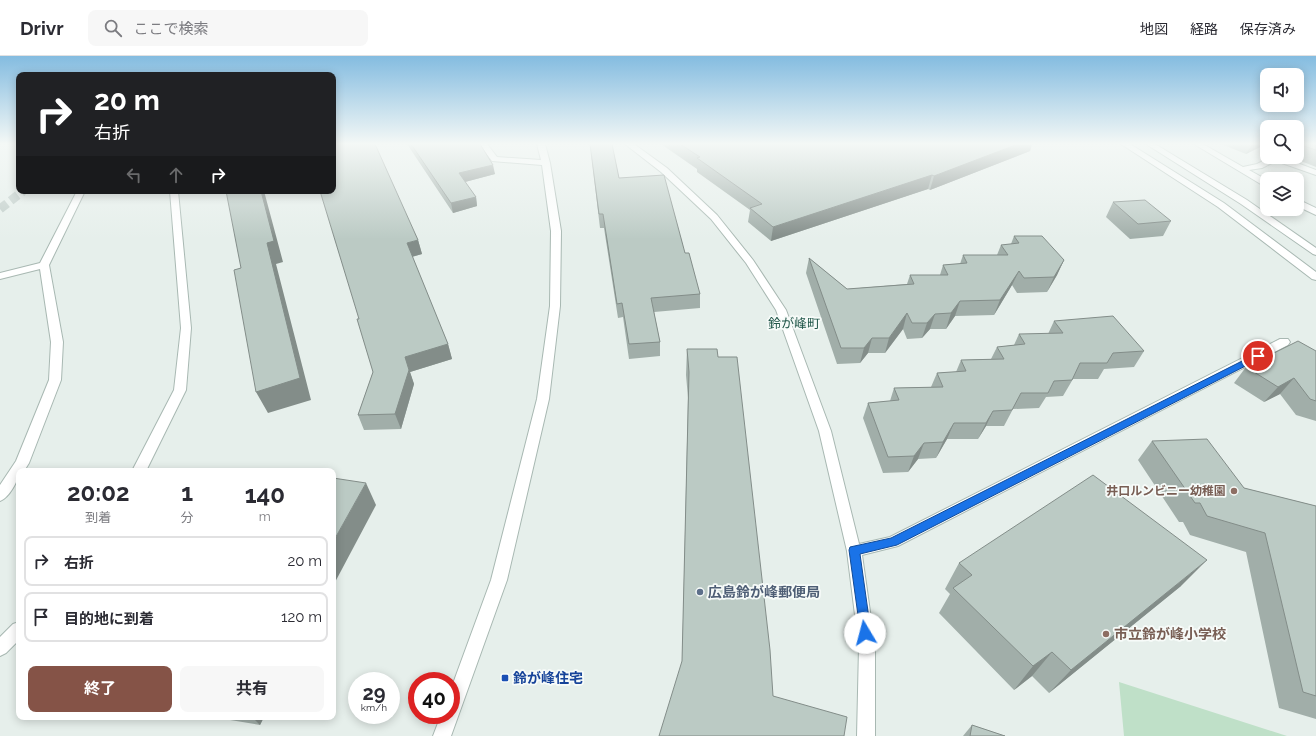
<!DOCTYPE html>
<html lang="ja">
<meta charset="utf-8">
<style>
:root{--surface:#fff;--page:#f7f7f7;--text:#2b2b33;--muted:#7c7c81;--line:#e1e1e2;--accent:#855347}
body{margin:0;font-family:Raleway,"Noto Sans JP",sans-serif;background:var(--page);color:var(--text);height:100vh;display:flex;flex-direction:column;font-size:15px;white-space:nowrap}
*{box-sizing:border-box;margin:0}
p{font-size:13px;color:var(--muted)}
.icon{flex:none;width:22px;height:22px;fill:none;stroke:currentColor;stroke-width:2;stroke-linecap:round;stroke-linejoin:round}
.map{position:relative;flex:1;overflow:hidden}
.sheet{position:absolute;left:16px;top:412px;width:320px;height:252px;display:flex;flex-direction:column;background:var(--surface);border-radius:8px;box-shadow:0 2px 10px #0003}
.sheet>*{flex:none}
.hud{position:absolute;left:16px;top:16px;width:320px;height:122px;border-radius:8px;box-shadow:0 2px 10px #0003;background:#202124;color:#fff;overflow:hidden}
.tools{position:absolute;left:1260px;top:12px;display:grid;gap:8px}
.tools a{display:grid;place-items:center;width:44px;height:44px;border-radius:8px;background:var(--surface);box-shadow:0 2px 10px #0003;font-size:20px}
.speed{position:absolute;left:348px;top:616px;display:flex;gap:8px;font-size:20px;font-weight:700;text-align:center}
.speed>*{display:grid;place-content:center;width:52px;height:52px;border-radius:50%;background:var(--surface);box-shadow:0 2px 10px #0003;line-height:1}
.speed small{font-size:10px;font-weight:400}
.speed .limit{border:6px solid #d22;background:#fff;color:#111}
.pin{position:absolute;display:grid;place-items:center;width:34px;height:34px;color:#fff;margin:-17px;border:2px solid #fff;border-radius:50%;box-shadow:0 1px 4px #0007}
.me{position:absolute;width:44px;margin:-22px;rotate:352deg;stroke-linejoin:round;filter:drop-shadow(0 0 3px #0008)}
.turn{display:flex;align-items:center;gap:14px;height:84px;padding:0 12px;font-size:18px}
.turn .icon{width:52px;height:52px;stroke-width:2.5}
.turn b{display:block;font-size:28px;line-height:34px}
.lanes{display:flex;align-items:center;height:38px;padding:0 12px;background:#0003;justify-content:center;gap:20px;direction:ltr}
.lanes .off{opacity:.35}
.eta{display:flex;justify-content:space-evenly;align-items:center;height:68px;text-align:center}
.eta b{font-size:24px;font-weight:700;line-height:28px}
.action{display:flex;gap:8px;margin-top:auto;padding:8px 12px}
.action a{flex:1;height:46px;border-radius:8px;background:var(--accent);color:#fff;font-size:16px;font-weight:700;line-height:46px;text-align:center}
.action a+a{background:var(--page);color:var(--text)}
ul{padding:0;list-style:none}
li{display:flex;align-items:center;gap:12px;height:50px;margin:0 8px 6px;padding:0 4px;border:2px solid var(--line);border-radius:8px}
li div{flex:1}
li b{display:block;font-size:15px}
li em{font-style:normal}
header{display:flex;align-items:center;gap:24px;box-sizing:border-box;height:56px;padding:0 20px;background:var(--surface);border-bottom:1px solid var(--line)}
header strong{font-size:19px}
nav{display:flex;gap:22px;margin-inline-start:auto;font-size:14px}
.search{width:280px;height:36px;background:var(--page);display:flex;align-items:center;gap:10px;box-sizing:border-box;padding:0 14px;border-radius:8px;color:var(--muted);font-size:15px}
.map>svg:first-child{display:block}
.green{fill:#bfe0c8}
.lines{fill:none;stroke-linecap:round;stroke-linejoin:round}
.highway-tunnel{stroke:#bfccc8;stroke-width:9;stroke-dasharray:9 4.5;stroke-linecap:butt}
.minor-casing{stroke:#a8b8b2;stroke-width:2}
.minor{fill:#fff;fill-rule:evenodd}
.wall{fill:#a1aea9}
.shaded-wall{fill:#838d89}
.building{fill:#bbcac4;stroke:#838d89}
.route{fill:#1a73e8;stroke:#114b97}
.education-dot{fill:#8d6e63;stroke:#f7fbf9;stroke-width:1.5}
.service-dot{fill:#5c6f8a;stroke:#f7fbf9;stroke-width:1.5}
.transit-dot{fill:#1a4fb4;stroke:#f7fbf9;stroke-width:1.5}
.labels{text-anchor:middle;stroke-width:3.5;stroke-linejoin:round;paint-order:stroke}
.education-label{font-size:12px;font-weight:bold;fill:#785e54;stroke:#f7fbf9;text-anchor:end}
.neighbourhood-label{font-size:13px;fill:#1f5548;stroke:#f7fbf9}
.near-service-label{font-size:14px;font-weight:bold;fill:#4e5e75;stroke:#f7fbf9;text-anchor:start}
.near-education-label{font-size:14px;font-weight:bold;fill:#785e54;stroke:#f7fbf9;text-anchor:start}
.near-transit-label{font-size:14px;font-weight:bold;fill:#164399;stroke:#f7fbf9;text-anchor:start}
</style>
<header>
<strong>Drivr</strong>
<div class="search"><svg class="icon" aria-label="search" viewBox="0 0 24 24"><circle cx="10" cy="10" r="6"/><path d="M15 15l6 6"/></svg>ここで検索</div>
<nav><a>地図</a><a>経路</a><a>保存済み</a></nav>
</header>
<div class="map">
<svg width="1316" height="680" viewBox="0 0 1316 680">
<rect width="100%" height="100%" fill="#e6efeb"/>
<path class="green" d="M 1119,626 L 1287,680 L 1124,680 Z"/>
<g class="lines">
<path class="highway-tunnel" d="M 0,153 L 23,135"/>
<g class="minor-casing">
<g id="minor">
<path d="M 479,88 L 487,88 L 497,101 L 541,104 L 537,88 L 545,88 L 550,107 L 561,175 L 560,250 L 549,343 L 507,524 L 451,680 L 433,680 L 441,659 L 451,659 L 451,633 L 491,524 L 537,343 L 550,250 L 551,175 L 542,109 L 492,105 Z"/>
<path d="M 625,88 L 634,88 L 667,112 L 717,159 L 753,204 L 786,254 L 831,375 L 859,488 L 890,481 L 1280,283 L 1288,283 L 1290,286 L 1288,289 L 898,490 L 862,499 L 875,591 L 875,680 L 857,680 L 859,591 L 847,495 L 819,375 L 776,254 L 746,207 L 711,163 L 661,116 Z"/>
<path d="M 1121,88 L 1130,88 L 1224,147 L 1316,216 L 1316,224 L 1312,223 L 1218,151 Z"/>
<path d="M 1146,88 L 1155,88 L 1247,144 L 1316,192 L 1316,199 L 1313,198 L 1241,148 Z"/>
<path d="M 1194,88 L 1203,88 L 1243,111 L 1257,108 L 1271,101 L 1281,101 L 1316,114 L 1316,119 L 1276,105 L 1262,112 L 1249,114 L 1267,124 L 1267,131 L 1264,130 Z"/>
<path d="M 77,135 L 85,135 L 49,209 L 63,286 L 61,324 L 29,407 L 24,415 L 19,415 C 19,424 9,442 0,445 L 0,429 L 16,405 L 49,324 L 51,286 L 40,213 L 0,223 L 0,217 L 40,207 Z"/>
<path d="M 170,135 L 178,135 L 191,272 L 186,334 L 146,415 L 132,415 L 174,334 L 181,272 Z"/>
<path d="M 1297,143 L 1316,152 L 1316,159 L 1297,150 Z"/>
<path d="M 19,566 L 19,584 L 6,597 L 0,600 L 0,581 L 13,568 Z"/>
</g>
</g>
<use href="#minor" class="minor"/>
</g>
<g class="wall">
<path d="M 407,88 L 480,88 L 495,118 L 465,126 L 476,141 L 477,150 L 453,157 Z"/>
<path d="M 590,88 L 612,88 L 619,122 L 685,197 L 700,238 L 700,252 L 654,256 L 660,286 L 660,300 L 629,303 L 623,261 L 618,262 L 604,172 L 600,172 Z"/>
<path d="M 661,88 L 1032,88 L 1030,95 L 930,134 L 928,133 L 771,185 L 748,166 L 750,154 L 697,116 L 697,113 Z"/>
<path d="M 1221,88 L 1267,88 L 1267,92 L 1262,90 L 1246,98 Z"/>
<path d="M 1297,88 L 1316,88 L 1316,111 L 1291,101 L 1297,101 Z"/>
<path d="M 1113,146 L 1171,165 L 1163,180 L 1130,183 L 1106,161 Z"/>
<path d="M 1014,180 L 1064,204 L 1057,219 L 1047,236 L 1017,237 L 1012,229 L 994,259 L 955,260 L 946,273 L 930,273 L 922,282 L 907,283 L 903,273 L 885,297 L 868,297 L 860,307 L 837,308 L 806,217 L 809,202 L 847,233 L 907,228 L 910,219 L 940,219 L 943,209 L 960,208 L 963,199 L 997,199 L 1001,189 L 1011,188 Z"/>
<path d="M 418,184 L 422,198 L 412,201 L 448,288 L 452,303 L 410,316 L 414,328 L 401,373 L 364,374 L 358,359 L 373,316 L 359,263 Z"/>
<path d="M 1054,265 L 1144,295 L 1134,311 L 1104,313 L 1098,323 L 1073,323 L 1063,340 L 1046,341 L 1039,352 L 1013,353 L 1004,370 L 986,370 L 978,383 L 947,383 L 936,402 L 918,403 L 908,416 L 883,417 L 863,362 L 868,347 L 890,345 L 894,332 L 931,331 L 937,317 L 956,316 L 961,304 L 991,303 L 997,291 L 1014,289 L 1019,278 L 1048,278 Z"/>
<path d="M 687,293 L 773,640 L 682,607 L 688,342 L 686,319 Z"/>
<path d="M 1316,295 L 1316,365 L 1296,359 L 1280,338 L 1264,346 L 1234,327 L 1246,311 Z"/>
<path d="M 1152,385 L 1244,432 L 1316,450 L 1316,663 L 1279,652 L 1246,496 L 1190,479 L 1183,466 L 1179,466 L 1138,404 Z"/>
<path d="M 959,507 L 1181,530 L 1049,637 L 1032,620 L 1014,634 L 939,557 L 950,538 L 945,533 Z"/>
<path d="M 212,661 L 264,661 L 260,669 Z"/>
<path d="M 972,669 L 1005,680 L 963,680 Z"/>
</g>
<g class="shaded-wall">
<path d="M 1018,88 L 1032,88 L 1030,95 L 930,134 L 934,120 Z"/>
<path d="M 1252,88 L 1263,88 L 1262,90 L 1246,98 Z"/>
<path d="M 493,109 L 495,118 L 461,127 L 459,117 Z"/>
<path d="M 932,119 L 928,133 L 771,185 L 773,171 Z"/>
<path d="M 261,135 L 264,135 L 283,206 L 276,208 L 311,344 L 268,357 L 256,336 L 267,187 Z"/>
<path d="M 476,141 L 477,150 L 453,157 L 451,147 Z"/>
<path d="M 418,184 L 422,198 L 411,201 L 407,187 Z"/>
<path d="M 1064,204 L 1057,219 L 1047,236 L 1054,221 Z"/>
<path d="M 1019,215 L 1012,229 L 994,259 L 1000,244 Z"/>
<path d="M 960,245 L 955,260 L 946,273 L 951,257 Z"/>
<path d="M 907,257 L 903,273 L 885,297 L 889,282 Z"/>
<path d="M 935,258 L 930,273 L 922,282 L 927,267 Z"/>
<path d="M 872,282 L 868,297 L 860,307 L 864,292 Z"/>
<path d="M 448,288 L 452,303 L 410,316 L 414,328 L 401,373 L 395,358 L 405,301 Z"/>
<path d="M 1294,322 L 1280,338 L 1264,346 L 1278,331 Z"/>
<path d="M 993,355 L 986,370 L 978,383 L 986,367 Z"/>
<path d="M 954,367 L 947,383 L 936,402 L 943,386 Z"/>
<path d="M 924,387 L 918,403 L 908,416 L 914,400 Z"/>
<path d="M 366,427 L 376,449 L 333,530 L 333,486 Z"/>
<path d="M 1207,504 L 1181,530 L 1049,637 L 1071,614 Z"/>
<path d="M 1052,596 L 1032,620 L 1014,634 L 1033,610 Z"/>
<path d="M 252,661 L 264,661 L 260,669 Z"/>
</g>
<g class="building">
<path d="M 333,88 L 375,88 L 418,184 L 407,187 L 448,288 L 405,301 L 409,314 L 395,358 L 358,359 L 373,316 L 357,263 L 359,263 L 320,135 L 333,135 Z"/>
<path d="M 411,88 L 480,88 L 493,109 L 459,117 L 476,141 L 451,147 Z"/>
<path d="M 590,88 L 612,88 L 619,122 L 664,119 L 685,197 L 689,197 L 700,238 L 651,242 L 660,286 L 629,288 L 622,247 L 617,248 L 603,158 L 599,158 Z"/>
<path d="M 680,88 L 1018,88 L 934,120 L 932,119 L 773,171 L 750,152 L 762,148 L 697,102 L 700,101 Z"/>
<path d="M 1298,88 L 1316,88 L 1316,94 Z"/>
<path d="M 226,135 L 261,135 L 274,185 L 267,187 L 300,322 L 256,336 L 234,214 L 241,212 Z"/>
<path d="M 1145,144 L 1171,165 L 1138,168 L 1113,146 Z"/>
<path d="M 1014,180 L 1042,180 L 1064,204 L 1054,221 L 1024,222 L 1019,215 L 1000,244 L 960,245 L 951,257 L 935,258 L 927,267 L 912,267 L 907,257 L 889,282 L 872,282 L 864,292 L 841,292 L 809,202 L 847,233 L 914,228 L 910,219 L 948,219 L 943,209 L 967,207 L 963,199 L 1008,199 L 1001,189 L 1019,187 Z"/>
<path d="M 1113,260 L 1144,295 L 1113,297 L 1107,307 L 1080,307 L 1072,324 L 1054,325 L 1048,337 L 1021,337 L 1012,354 L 993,355 L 986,367 L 954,367 L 943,386 L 924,387 L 914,400 L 888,401 L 868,347 L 899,344 L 894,332 L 943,331 L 937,317 L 966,315 L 961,304 L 1004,303 L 997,291 L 1025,288 L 1019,278 L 1063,277 L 1054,265 Z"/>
<path d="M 1298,285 L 1316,295 L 1316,345 L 1310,343 L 1294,322 L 1278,331 L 1246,311 Z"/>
<path d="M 687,293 L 717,293 L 718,301 L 737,301 L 770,594 L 773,640 L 847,661 L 844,680 L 659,680 L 682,605 L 689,316 Z"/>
<path d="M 1207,383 L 1244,432 L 1316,450 L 1316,640 L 1303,636 L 1265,477 L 1207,460 L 1200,447 L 1195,447 L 1152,385 Z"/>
<path d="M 1093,419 L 1207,504 L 1071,614 L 1052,596 L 1033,610 L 953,532 L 972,519 L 959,507 Z"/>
<path d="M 333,422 L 366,427 L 333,486 Z"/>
<path d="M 972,669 L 1005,680 L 970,680 Z"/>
</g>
<linearGradient id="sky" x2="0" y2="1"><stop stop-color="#84bce0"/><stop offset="0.48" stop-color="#f4f8f6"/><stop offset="1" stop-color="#f4f8f6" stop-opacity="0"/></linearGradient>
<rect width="1316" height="183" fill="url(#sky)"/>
<path class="route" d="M 1258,297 L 1262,300 L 1261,302 L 897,489 L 860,498 L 871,577 L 869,581 L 865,582 L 861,581 L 849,494 L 850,491 L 891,482 Z"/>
<g class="education-dot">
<circle cx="1234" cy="435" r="4"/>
<circle cx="1106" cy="578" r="4"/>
</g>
<circle class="service-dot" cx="700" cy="536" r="4"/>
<rect class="transit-dot" x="501" y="618" width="8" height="8" rx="2"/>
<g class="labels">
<g class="education-label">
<text x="1226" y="439">井口ルンビニー幼稚園</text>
</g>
<g class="neighbourhood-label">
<text x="794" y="272">鈴が峰町</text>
</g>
<g class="near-service-label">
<text x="708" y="541">広島鈴が峰郵便局</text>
</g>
<g class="near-education-label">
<text x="1114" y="583">市立鈴が峰小学校</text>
</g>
<g class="near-transit-label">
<text x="513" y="627">鈴が峰住宅</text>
</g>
</g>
</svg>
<div class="tools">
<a><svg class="icon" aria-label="sound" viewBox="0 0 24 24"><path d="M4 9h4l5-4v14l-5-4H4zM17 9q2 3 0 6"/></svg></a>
<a><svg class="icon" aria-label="search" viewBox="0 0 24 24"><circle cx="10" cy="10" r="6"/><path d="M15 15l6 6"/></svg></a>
<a><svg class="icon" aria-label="layers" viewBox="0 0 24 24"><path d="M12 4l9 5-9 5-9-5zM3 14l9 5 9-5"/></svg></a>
</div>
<div class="speed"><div>29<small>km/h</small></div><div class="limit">40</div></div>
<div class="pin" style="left:1258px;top:300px;background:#d93025"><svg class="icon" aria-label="arrive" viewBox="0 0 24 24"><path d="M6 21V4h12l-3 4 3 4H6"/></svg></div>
<svg class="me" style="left:865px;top:577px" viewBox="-20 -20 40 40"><circle r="19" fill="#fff"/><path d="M0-13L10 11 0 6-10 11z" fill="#1a73e8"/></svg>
<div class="hud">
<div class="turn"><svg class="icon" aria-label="right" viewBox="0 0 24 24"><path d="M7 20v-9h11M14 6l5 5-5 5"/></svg><div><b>20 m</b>右折</div></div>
<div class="lanes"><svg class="icon off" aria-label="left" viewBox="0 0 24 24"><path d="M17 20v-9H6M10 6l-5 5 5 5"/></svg><svg class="icon off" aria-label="ahead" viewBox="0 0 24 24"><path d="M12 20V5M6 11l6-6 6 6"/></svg><svg class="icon" aria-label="right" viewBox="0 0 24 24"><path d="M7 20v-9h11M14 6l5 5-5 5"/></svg></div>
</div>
<section class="sheet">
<div class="eta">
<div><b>20:02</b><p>到着</p></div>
<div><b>1</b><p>分</p></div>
<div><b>140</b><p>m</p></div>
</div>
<ul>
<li><svg class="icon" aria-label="right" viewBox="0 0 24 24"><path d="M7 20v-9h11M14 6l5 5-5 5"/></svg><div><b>右折</b></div><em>20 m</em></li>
<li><svg class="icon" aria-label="arrive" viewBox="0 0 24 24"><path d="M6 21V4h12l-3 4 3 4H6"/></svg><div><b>目的地に到着</b></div><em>120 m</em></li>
</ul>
<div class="action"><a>終了</a><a>共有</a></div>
</section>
</div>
